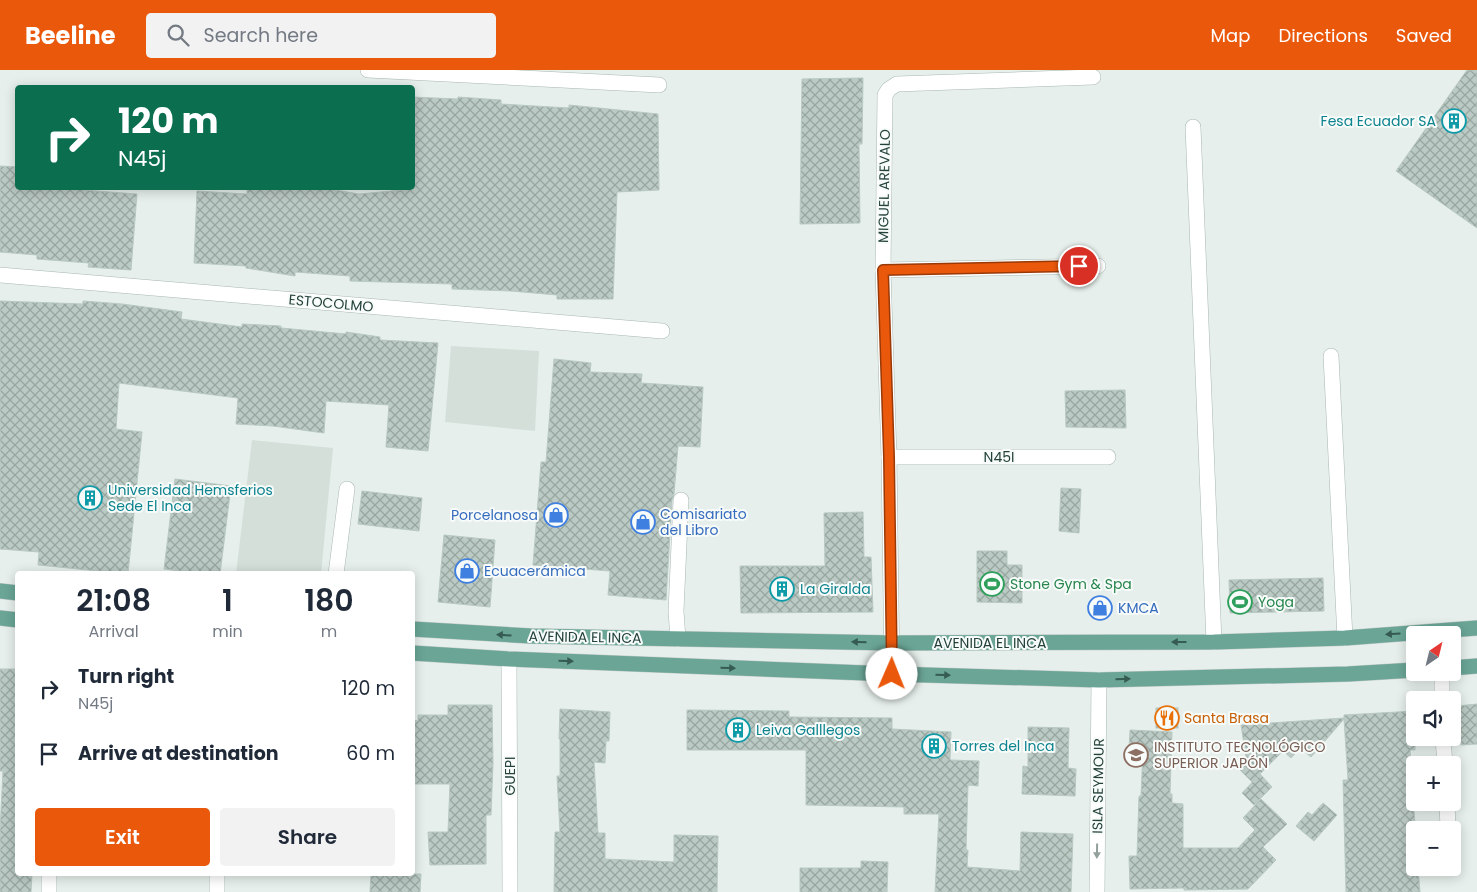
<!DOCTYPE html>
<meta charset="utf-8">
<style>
:root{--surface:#fff;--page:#f2f2f3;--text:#1f2937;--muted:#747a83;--accent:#ea580c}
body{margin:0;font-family:Poppins,sans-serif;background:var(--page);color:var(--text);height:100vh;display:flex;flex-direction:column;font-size:19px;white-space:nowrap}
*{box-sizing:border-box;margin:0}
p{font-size:16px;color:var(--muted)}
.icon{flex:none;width:28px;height:28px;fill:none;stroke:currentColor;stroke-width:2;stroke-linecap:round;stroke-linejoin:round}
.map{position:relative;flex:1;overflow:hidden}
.details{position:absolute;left:15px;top:501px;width:400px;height:305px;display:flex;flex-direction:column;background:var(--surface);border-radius:5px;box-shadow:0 2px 12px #0003}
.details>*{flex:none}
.banner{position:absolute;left:15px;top:15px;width:400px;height:105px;border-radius:5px;box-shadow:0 2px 12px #0003;background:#0b6e4f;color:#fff;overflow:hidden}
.needle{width:32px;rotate:35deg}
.controls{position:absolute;left:1406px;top:556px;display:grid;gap:10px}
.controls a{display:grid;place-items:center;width:55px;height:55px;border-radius:5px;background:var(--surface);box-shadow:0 2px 12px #0003;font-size:25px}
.pin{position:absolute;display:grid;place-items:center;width:42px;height:42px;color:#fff;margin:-21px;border:2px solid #fff;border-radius:50%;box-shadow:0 1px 5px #0007}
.me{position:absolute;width:55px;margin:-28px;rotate:1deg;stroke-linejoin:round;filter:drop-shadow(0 0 4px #0008)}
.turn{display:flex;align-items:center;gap:18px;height:105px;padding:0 20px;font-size:22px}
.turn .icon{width:65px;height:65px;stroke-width:2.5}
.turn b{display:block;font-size:35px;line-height:42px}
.eta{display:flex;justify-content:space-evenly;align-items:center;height:85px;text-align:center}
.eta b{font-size:30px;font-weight:600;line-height:35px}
.cta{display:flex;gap:10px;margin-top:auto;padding:10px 20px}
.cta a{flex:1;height:58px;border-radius:5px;background:var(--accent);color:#fff;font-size:20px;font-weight:600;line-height:58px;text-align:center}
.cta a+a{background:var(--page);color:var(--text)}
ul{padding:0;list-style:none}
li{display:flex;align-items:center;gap:15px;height:65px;padding:0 20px}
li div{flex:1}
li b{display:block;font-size:19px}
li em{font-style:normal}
header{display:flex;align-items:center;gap:30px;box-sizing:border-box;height:70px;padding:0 25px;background:var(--accent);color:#fff}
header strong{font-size:24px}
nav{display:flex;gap:28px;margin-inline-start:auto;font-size:18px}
.search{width:350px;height:45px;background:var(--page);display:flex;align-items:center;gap:12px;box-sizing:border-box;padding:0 18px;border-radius:5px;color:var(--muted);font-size:19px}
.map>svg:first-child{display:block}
.built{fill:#d4dfda}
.building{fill:url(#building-cross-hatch);stroke:#b8c9c2}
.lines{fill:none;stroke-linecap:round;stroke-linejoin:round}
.minor-casing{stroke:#a8b8b2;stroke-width:16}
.major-casing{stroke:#c2cac8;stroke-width:16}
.minor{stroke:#fff;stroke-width:15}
.major{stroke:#6aa596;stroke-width:15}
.oneway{fill:#365b51}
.oneway2{fill:#92a09c}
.route-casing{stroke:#983908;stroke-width:12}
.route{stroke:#ea580c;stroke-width:9}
.labels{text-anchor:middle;stroke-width:4;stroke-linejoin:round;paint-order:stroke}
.culture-label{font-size:14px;fill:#0d838f;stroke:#f7fbf9;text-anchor:start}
.street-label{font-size:14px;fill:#24423a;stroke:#f7fbf9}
.shop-label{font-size:14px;fill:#366cbe;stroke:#f7fbf9;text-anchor:start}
.leisure-label{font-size:14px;fill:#27864d;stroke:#f7fbf9;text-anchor:start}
.food-label{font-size:14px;fill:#c56008;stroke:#f7fbf9;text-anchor:start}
.education-label{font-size:14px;fill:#785e54;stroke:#f7fbf9;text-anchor:start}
</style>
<header>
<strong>Beeline</strong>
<div class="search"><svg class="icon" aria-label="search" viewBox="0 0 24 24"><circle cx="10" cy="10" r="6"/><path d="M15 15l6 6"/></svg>Search here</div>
<nav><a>Map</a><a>Directions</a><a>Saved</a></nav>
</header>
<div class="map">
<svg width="1477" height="822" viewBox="0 0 1477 822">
<defs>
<pattern id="building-cross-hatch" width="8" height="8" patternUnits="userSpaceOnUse" patternTransform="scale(1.25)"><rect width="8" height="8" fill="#bbcac4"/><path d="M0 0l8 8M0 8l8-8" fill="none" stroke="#98a6a0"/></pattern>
</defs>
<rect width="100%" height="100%" fill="#e6efeb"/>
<g class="built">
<path d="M 451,276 L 539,281 L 535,361 L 445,352 Z"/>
<path d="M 252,370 L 333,378 L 321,504 L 236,504 Z"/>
</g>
<g class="building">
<path d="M 1467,0 L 1477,0 L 1477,158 L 1396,101 Z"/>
<path d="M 863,8 L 862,74 L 859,74 L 860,153 L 800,154 L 802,9 Z"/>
<path d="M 412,27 L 458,29 L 458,27 L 501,30 L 501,34 L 569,38 L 569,35 L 658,44 L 659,120 L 617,122 L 613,229 L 557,229 L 557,225 L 511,221 L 452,219 L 452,214 L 350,211 L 350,206 L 295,202 L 295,206 L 246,198 L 246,196 L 194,193 L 197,121 L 247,124 L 247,118 L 324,118 L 359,124 L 412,119 Z"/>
<path d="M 0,96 L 18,97 L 18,118 L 83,118 L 83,120 L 137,124 L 131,200 L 88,197 L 89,193 L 37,189 L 37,185 L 0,182 Z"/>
<path d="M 0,231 L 83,234 L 83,231 L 122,234 L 182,242 L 181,249 L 242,257 L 242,254 L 281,256 L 281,258 L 346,264 L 346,262 L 380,267 L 380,270 L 438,273 L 428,381 L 386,377 L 389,335 L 326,331 L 324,363 L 273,356 L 236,354 L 238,328 L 119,313 L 116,359 L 142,362 L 128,504 L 38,495 L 39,482 L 0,479 Z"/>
<path d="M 554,289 L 591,293 L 590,302 L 642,304 L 641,313 L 703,317 L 700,377 L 678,376 L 674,424 L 672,430 L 666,530 L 608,525 L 610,501 L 533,495 L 541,392 L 546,392 Z"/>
<path d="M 1125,320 L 1126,358 L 1066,357 L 1065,321 Z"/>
<path d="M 175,409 L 231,416 L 220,504 L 203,504 L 164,499 Z"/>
<path d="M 1061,418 L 1081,419 L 1079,463 L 1059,461 Z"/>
<path d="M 362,421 L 422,428 L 419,461 L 358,454 Z"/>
<path d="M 863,442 L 864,487 L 871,487 L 873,542 L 741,543 L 740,496 L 825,496 L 824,443 Z"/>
<path d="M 444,465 L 495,470 L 490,537 L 438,532 Z"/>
<path d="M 977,481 L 1007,481 L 1007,495 L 1022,495 L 1022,533 L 977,532 Z"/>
<path d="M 1323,508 L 1324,541 L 1230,543 L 1229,510 Z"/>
<path d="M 0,599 L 18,599 L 18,804 L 32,804 L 31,822 L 0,822 L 0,760 L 3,701 L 0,701 Z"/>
<path d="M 1477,634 L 1477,674 L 1461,675 L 1457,636 Z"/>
<path d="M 448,635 L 492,635 L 493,693 L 491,745 L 486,745 L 486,794 L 430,795 L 428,762 L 448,762 L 450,714 L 412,714 L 412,650 L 418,651 L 418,645 L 448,645 Z"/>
<rect x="1156" y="638" width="22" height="20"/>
<path d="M 560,639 L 610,642 L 609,671 L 606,671 L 605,693 L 594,692 L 598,763 L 605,763 L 605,789 L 674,792 L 674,765 L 718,766 L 717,822 L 554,822 L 555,762 L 560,762 L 557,706 L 560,706 L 560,669 L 559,669 Z"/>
<path d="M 687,640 L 789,641 L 789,647 L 892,648 L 892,659 L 951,662 L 950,690 L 979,691 L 978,716 L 968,715 L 966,780 L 968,780 L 967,797 L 1020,801 L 1021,762 L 1073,764 L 1071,822 L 935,822 L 939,744 L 904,744 L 904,737 L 806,735 L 806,680 L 687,680 Z"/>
<path d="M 1415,641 L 1415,680 L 1410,680 L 1415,755 L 1415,798 L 1418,798 L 1420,822 L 1346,822 L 1343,710 L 1348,710 L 1344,649 L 1311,687 L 1300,678 L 1291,688 L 1283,681 L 1252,712 L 1240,700 L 1247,693 L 1241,655 L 1344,648 L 1344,645 Z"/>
<path d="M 1028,657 L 1069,658 L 1068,698 L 1076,699 L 1075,726 L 1022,724 L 1023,696 L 1028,697 Z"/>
<path d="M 1130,660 L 1172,662 L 1170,724 L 1172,724 L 1172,733 L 1183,734 L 1183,778 L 1238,778 L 1255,760 L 1243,748 L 1261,729 L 1287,754 L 1263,777 L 1276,790 L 1248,819 L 1184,820 L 1184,818 L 1130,819 L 1129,786 L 1137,786 L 1139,726 L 1141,726 L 1143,681 L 1129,680 Z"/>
<path d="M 1260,704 L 1272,717 L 1254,735 L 1242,723 Z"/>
<path d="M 1323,733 L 1337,745 L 1314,771 L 1296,756 L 1308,742 L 1312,745 Z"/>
<path d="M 861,791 L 888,792 L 887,822 L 800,822 L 800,798 L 861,798 Z"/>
<path d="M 371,804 L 421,804 L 420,822 L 370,822 Z"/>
</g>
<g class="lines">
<g class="minor-casing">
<g id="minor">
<path d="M 368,0 L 659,15"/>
<path d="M 1193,57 L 1214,572"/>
<path d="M 883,200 L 1098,196"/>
<path d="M 0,205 L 662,261"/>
<path d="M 1331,286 L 1345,568"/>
<path d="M 889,387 L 1108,387"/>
<path d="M 336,504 L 347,419"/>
<path d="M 678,569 L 676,541 L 681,430"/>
<path d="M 509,589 L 510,822"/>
<path d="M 1442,602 L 1442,630"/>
<path d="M 892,604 L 889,387 L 883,200 L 885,25 L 889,19 L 897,14 L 1093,7"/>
<path d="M 1443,668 L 1445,695"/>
<path d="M 1447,732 L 1448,760"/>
<path d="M 49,822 L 49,804"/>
<path d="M 217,822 L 217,804"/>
<path d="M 1097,822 L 1099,610"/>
</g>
</g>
<g class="major-casing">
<g id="major">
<path d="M 0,521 L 18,523"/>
<path d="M 0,548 L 18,550"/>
<path d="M 412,559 L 531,566 L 893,573 L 1214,572 L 1345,568 L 1477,558"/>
<path d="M 412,583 L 509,589 L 892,604 L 1099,610 L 1348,604 L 1415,600"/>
<path d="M 1452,598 L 1477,596"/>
</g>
</g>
<use href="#minor" class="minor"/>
<use href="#major" class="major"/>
</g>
<defs><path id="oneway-solid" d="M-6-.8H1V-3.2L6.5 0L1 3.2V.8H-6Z" transform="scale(1.25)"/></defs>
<g class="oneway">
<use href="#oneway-solid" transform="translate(1393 564) rotate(176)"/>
<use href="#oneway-solid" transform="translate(504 565) rotate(-176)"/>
<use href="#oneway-solid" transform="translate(859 572) rotate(-179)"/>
<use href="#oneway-solid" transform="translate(1179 572) rotate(180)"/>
<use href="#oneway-solid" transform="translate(566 591) rotate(2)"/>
<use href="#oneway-solid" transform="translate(728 598) rotate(2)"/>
<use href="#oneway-solid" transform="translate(943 605) rotate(2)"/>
<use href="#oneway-solid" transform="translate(1123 609) rotate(-1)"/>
</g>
<use class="oneway2" href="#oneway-solid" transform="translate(1097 781) rotate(91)"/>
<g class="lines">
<g class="route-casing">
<path id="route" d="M 892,604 L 889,387 L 883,200 L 1079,196"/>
</g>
<use href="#route" class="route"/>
</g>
<defs>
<g id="building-ring" transform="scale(1.25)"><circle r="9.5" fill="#f7fbf9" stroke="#0f9aa8" stroke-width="1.5"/><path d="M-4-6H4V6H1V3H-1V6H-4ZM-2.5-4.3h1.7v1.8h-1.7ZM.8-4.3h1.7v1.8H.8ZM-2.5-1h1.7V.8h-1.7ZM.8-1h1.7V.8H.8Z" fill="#0f9aa8"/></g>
<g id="shop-ring" transform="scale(1.25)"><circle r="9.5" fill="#f7fbf9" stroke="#3f7fe0" stroke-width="1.5"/><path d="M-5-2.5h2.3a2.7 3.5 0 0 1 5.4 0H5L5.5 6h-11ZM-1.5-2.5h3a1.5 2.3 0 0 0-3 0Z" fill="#3f7fe0"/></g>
<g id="stadium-ring" transform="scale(1.25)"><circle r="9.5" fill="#f7fbf9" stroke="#2e9e5b" stroke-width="1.5"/><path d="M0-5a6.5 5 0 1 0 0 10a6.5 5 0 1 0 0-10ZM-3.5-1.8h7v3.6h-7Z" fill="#2e9e5b"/></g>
<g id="restaurant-ring" transform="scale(1.25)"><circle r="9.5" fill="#f7fbf9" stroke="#e8710a" stroke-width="1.5"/><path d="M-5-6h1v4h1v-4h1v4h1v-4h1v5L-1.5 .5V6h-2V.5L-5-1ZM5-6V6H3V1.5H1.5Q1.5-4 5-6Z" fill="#e8710a"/></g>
<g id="university-ring" transform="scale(1.25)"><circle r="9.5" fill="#f7fbf9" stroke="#8d6e63" stroke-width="1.5"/><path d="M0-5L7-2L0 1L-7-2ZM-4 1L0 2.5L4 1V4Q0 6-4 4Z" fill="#8d6e63"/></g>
</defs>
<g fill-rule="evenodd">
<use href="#building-ring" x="1454" y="51"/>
<use href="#building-ring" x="90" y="428"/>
<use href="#shop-ring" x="556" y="445"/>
<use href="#shop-ring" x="643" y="452"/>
<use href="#shop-ring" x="467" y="501"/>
<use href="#stadium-ring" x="992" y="514"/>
<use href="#building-ring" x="782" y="519"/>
<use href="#stadium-ring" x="1240" y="532"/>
<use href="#shop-ring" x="1100" y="538"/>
<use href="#restaurant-ring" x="1167" y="648"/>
<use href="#building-ring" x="738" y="660"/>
<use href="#building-ring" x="934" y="676"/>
<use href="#university-ring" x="1136" y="685"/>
</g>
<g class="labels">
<g class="culture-label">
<text x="1436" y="56" text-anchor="end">Fesa Ecuador SA</text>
<text x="108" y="425">Universidad Hemsferios<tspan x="108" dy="16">Sede El Inca</tspan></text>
<text x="800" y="524">La Giralda</text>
<text x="756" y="665">Leiva Galllegos</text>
<text x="952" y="681">Torres del Inca</text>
</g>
<g class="street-label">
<text transform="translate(884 116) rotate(-89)" y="5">MIGUEL AREVALO</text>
<text transform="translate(331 233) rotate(5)" y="5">ESTOCOLMO</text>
<text x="999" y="392">N45I</text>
<text transform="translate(585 567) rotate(1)" y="5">AVENIDA EL INCA</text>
<text x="990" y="578">AVENIDA EL INCA</text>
<text transform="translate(510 706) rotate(-90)" y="5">GUEPI</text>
<text transform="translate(1098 716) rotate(-89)" y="5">ISLA SEYMOUR</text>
</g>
<g class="shop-label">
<text x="660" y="449">Comisariato<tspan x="660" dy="16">del Libro</tspan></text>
<text x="538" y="450" text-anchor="end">Porcelanosa</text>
<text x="484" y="506">Ecuacerámica</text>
<text x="1118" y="543">KMCA</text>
</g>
<g class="leisure-label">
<text x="1010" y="519">Stone Gym &amp; Spa</text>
<text x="1258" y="537">Yoga</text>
</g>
<g class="food-label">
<text x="1184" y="653">Santa Brasa</text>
</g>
<g class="education-label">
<text x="1154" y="682">INSTITUTO TECNOLÓGICO<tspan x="1154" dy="16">SUPERIOR JAPÓN</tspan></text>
</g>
</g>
</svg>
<div class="controls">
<a><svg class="needle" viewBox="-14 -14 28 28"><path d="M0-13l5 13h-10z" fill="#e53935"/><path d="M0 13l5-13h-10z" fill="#747a83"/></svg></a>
<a><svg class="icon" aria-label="sound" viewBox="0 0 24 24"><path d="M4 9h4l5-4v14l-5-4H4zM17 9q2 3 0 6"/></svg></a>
<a>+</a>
<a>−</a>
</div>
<div class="pin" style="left:1079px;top:196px;background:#d93025"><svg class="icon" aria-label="arrive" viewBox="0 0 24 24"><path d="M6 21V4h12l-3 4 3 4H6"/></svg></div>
<svg class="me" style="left:892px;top:604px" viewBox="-20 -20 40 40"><circle r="19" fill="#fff"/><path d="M0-13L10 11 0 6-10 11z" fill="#ea580c"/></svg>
<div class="banner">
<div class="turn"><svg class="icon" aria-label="right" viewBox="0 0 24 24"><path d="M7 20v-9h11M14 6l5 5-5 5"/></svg><div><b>120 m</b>N45j</div></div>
</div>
<section class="details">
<div class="eta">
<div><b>21:08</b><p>Arrival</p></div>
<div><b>1</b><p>min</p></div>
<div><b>180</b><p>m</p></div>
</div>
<ul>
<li><svg class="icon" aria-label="right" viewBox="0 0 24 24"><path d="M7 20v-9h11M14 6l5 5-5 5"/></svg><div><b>Turn right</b><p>N45j</p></div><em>120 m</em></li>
<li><svg class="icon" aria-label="arrive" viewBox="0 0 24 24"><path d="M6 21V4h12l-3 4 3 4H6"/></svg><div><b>Arrive at destination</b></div><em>60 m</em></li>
</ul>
<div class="cta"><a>Exit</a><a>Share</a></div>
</section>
</div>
